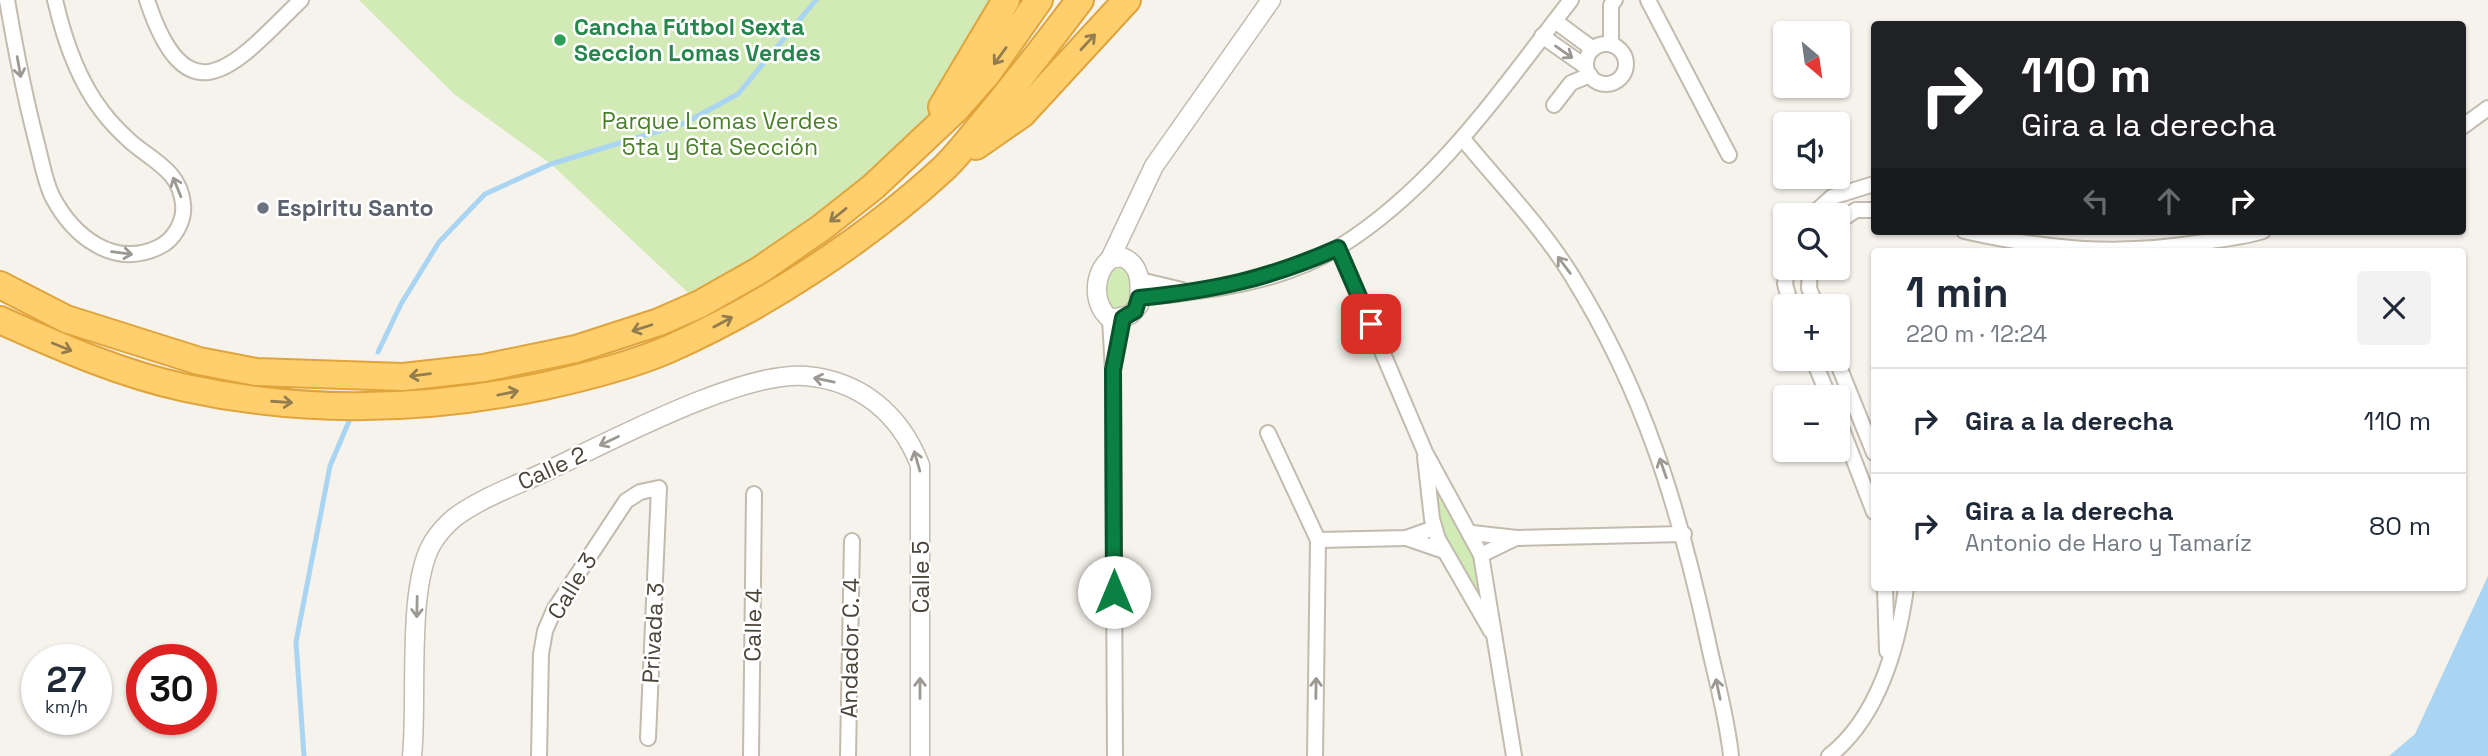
<!DOCTYPE html>
<html lang="es">
<meta charset="utf-8">
<style>
:root{--surface:#fff;--page:#f2f2f3;--text:#1f2937;--muted:#747a83;--line:#e0e1e3}
body{margin:0;font-family:"Space Grotesk",sans-serif;background:var(--page);color:var(--text);height:100vh;display:flex;flex-direction:column;font-size:26px;white-space:nowrap}
*{box-sizing:border-box;margin:0}
p{font-size:23px;color:var(--muted)}
.icon{flex:none;width:38px;height:38px;fill:none;stroke:currentColor;stroke-width:2;stroke-linecap:round;stroke-linejoin:round}
.map{position:relative;flex:1;overflow:hidden}
.side{position:absolute;left:1871px;top:248px;width:595px;height:343px;display:flex;flex-direction:column;background:var(--surface);border-radius:7px;box-shadow:0 2px 5px #0004}
.side>*{flex:none}
.top-card{position:absolute;left:1871px;top:21px;width:595px;height:214px;border-radius:7px;box-shadow:0 2px 5px #0004;background:#202124;color:#fff;overflow:hidden}
.needle{width:46px;rotate:151deg}
.tools{position:absolute;left:1773px;top:21px;display:grid;gap:14px}
.tools a{display:grid;place-items:center;width:77px;height:77px;border-radius:7px;background:var(--surface);box-shadow:0 2px 5px #0004;font-size:35px}
.speed{position:absolute;left:21px;top:644px;display:flex;gap:14px;font-size:35px;font-weight:700;text-align:center}
.speed>*{display:grid;place-content:center;width:91px;height:91px;border-radius:50%;background:var(--surface);box-shadow:0 2px 5px #0004;line-height:1}
.speed small{font-size:18px;font-weight:400}
.speed .limit{border:10px solid #d22;background:#fff;color:#111}
.pin{position:absolute;display:grid;place-items:center;width:60px;height:60px;color:#fff;margin:-30px;border-radius:14px;box-shadow:0 4px 10px #0006}
.me{position:absolute;width:77px;margin:-38px;rotate:0deg;stroke-linejoin:round;filter:drop-shadow(0 0 5px #0008)}
.turn{display:flex;align-items:center;gap:24px;height:147px;padding:0 35px;font-size:32px}
.turn .icon{width:91px;height:91px;stroke-width:2.5}
.turn b{display:block;font-size:49px;line-height:60px}
.lanes{display:flex;align-items:center;height:66px;padding:0 35px;background:#0003;justify-content:center;gap:35px;direction:ltr}
.lanes .off{opacity:.35}
.round{display:grid;place-items:center;flex:none;width:74px;height:74px;border-radius:7px;background:var(--page)}
.head{display:flex;align-items:center;justify-content:space-between;height:119px;padding:0 35px}
h1{font-size:42px;font-weight:700;line-height:52px}
ul{padding:0;list-style:none}
li{display:flex;align-items:center;gap:21px;height:105px;padding:0 35px;border-top:2px solid var(--line)}
li div{flex:1}
li b{display:block;font-size:26px}
li em{font-style:normal}
.map>svg:first-child{display:block}
.green{fill:#d2eab5}
.water{fill:#a9d4f2}
.lines{fill:none;stroke-linecap:round;stroke-linejoin:round}
.stream{stroke:#a9d4f2;stroke-width:5}
.minor-casing{stroke:#c2bbae;stroke-width:18}
.tertiary-casing{stroke:#c2bbae;stroke-width:21}
.motorway-casing{stroke:#e0a43c;stroke-width:30}
.minor{stroke:#fff;stroke-width:14}
.tertiary{stroke:#fff;stroke-width:18}
.motorway{stroke:#ffcf6e;stroke-width:26}
.oneway{stroke:#937c4e}
.oneway2{stroke:#9c9892}
.route-casing{stroke:#07532c;stroke-width:18}
.route{stroke:#0b8043;stroke-width:12}
.leisure-dot{fill:#2e9e5b;stroke:#fff;stroke-width:2.5}
.worship-dot{fill:#6b7280;stroke:#fff;stroke-width:2.5}
.labels{text-anchor:middle;stroke-width:5;stroke-linejoin:round;paint-order:stroke}
.leisure-label{font-size:23px;font-weight:bold;fill:#27864d;stroke:#fff;text-anchor:start}
.park-label{font-size:23px;fill:#4a7f2a;stroke:#fff}
.worship-label{font-size:23px;font-weight:bold;fill:#5b616d;stroke:#fff;text-anchor:start}
.street-label{font-size:23px;fill:#4b4439;stroke:#fff}
</style>
<div class="map">
<svg width="2488" height="756" viewBox="0 0 2488 756">
<rect width="100%" height="100%" fill="#f6f3ec"/>
<g class="green">
<path d="M 359,0 L 1006,0 L 921,141 L 700,304 L 551,164 L 454,94 Z"/>
<path d="M 1127,259 L 1139,305 L 1117,320 L 1098,299 L 1099,275 Z"/>
<path d="M 1425,452 L 1472,533 L 1498,645 L 1444,551 Z"/>
</g>
<path class="water" d="M 2488,576 L 2488,756 L 2389,756 L 2415,734 Z"/>
<g class="lines">
<g class="stream">
<path d="M 378,352 L 401,304 L 439,242 L 485,194 L 551,164 L 685,123 L 738,94 L 816,0"/>
<path d="M 304,756 L 296,642 L 330,466 L 352,414"/>
</g>
<g class="minor-casing">
<g id="minor">
<path d="M 7,0 C 15,47 24,93 36,140 C 41,158 44,179 52,196 C 73,236 113,269 159,247 C 174,240 185,221 183,204 C 180,171 153,161 131,142 C 121,133 110,122 102,111 C 77,79 64,39 55,0"/>
<path d="M 147,0 C 189,127 239,60 301,0"/>
<path d="M 1648,0 L 1729,155"/>
<path d="M 1555,21 L 1593,49"/>
<path d="M 1542,36 L 1586,67"/>
<path d="M 1611,44 L 1611,5 L 1615,0"/>
<circle cx="1606" cy="64" r="20"/>
<path d="M 1554,105 L 1571,83 L 1590,75"/>
<path d="M 2462,127 L 2488,108"/>
<path d="M 1463,139 C 1499,183 1542,227 1572,276 C 1644,392 1678,505 1707,637 C 1715,676 1727,716 1731,756"/>
<path d="M 1812,215 L 1832,197 L 1874,184"/>
<path d="M 1838,222 L 1856,210 L 1874,210"/>
<path d="M 1964,231 C 2048,250 2119,256 2204,242 C 2224,239 2244,237 2263,231"/>
<path d="M 1338,248 L 1425,452 L 1481,555 L 1514,756"/>
<path d="M 1787,268 L 1785,284 L 1791,306"/>
<path d="M 1810,268 L 1809,288 L 1816,306"/>
<path d="M 1140,280 L 1182,290"/>
<path d="M 1139,298 C 1206,291 1280,284 1339,247 C 1436,187 1502,88 1571,0"/>
<path d="M 1110,319 L 1113,371 L 1115,756"/>
<path d="M 1813,359 L 1829,397"/>
<path d="M 1836,359 L 1874,453"/>
<path d="M 1838,419 L 1874,512"/>
<path d="M 1268,433 L 1318,540 L 1315,756"/>
<path d="M 1425,457 L 1432,519 L 1438,539 L 1491,631"/>
<path d="M 1472,533 L 1517,538 L 1684,534"/>
<path d="M 1406,538 L 1444,551"/>
<path d="M 1318,540 L 1406,538 L 1434,528"/>
<path d="M 1481,555 L 1516,538"/>
<path d="M 1885,588 L 1887,651"/>
<path d="M 539,756 L 541,654 L 545,631 L 554,610 L 626,501 L 640,492 L 659,488 L 648,738"/>
<path d="M 751,756 L 754,494"/>
<path d="M 848,756 L 852,541"/>
<path d="M 1829,756 C 1878,718 1898,647 1906,588"/>
</g>
</g>
<g class="tertiary-casing">
<g id="tertiary">
<path d="M 1122,257 C 1143,265 1140,287 1139,305 L 1130,315 L 1110,319 C 1092,303 1093,275 1110,259 Z"/>
<path d="M 1110,259 L 1154,166 L 1271,0"/>
<path d="M 412,756 C 418,700 406,585 433,542 C 438,534 447,524 454,518 C 482,497 518,485 549,470 C 609,442 743,370 806,376 C 861,381 900,414 920,465 L 920,756"/>
</g>
</g>
<g class="motorway-casing">
<g id="motorway">
<path d="M 942,107 L 1006,0"/>
<path d="M 976,146 L 1022,114 L 1127,0"/>
<path d="M 0,285 L 66,319 L 199,361 L 256,372 L 403,377 L 484,368 L 576,349 L 659,322 L 700,304 L 760,270 L 821,228 L 873,187 L 957,108 L 987,74 L 1039,0"/>
<path d="M 0,320 C 60,347 121,374 186,388 C 305,414 425,411 544,386 C 585,377 630,366 669,349 C 764,307 867,239 943,169 C 958,155 971,137 984,122 C 1017,82 1049,41 1080,0"/>
</g>
</g>
<use href="#minor" class="minor"/>
<use href="#tertiary" class="tertiary"/>
<use href="#motorway" class="motorway"/>
</g>
<defs><path id="oneway-shaft" d="M-6 0H5M1.5-3L5.5 0L1.5 3" fill="none" stroke-width="1.6" stroke-linecap="round" stroke-linejoin="round" transform="scale(1.75)"/></defs>
<g class="oneway">
<use href="#oneway-shaft" transform="translate(1088 42) rotate(-47)"/>
<use href="#oneway-shaft" transform="translate(1000 56) rotate(126)"/>
<use href="#oneway-shaft" transform="translate(838 215) rotate(141)"/>
<use href="#oneway-shaft" transform="translate(723 322) rotate(-28)"/>
<use href="#oneway-shaft" transform="translate(642 328) rotate(162)"/>
<use href="#oneway-shaft" transform="translate(62 347) rotate(22)"/>
<use href="#oneway-shaft" transform="translate(420 375) rotate(173)"/>
<use href="#oneway-shaft" transform="translate(508 393) rotate(-12)"/>
<use href="#oneway-shaft" transform="translate(282 402) rotate(4)"/>
</g>
<g class="oneway2">
<use href="#oneway-shaft" transform="translate(1564 52) rotate(35)"/>
<use href="#oneway-shaft" transform="translate(19 67) rotate(80)"/>
<use href="#oneway-shaft" transform="translate(177 187) rotate(-112)"/>
<use href="#oneway-shaft" transform="translate(122 253) rotate(7)"/>
<use href="#oneway-shaft" transform="translate(1564 265) rotate(-127)"/>
<use href="#oneway-shaft" transform="translate(824 380) rotate(-168)"/>
<use href="#oneway-shaft" transform="translate(609 441) rotate(155)"/>
<use href="#oneway-shaft" transform="translate(917 461) rotate(-106)"/>
<use href="#oneway-shaft" transform="translate(1663 468) rotate(-109)"/>
<use href="#oneway-shaft" transform="translate(417 607) rotate(91)"/>
<use href="#oneway-shaft" transform="translate(920 688) rotate(-90)"/>
<use href="#oneway-shaft" transform="translate(1316 688) rotate(-89)"/>
<use href="#oneway-shaft" transform="translate(1718 689) rotate(-102)"/>
</g>
<g class="lines">
<g class="route-casing">
<path id="route" d="M 1114,592 L 1113,370 L 1123,318 L 1135,311 L 1139,298 C 1215,290 1268,279 1338,248 L 1371,324"/>
</g>
<use href="#route" class="route"/>
</g>
<circle class="leisure-dot" cx="560" cy="40" r="7"/>
<circle class="worship-dot" cx="263" cy="208" r="7"/>
<g class="labels">
<g class="leisure-label">
<text x="574" y="35">Cancha Fútbol Sexta<tspan x="574" dy="26">Seccion Lomas Verdes</tspan></text>
</g>
<g class="park-label">
<text x="720" y="129">Parque Lomas Verdes<tspan x="720" dy="26">5ta y 6ta Sección</tspan></text>
</g>
<g class="worship-label">
<text x="277" y="216">Espiritu Santo</text>
</g>
<g class="street-label">
<text transform="translate(552 468) rotate(-25)" y="8">Calle 2</text>
<text transform="translate(921 577) rotate(-90)" y="8">Calle 5</text>
<text transform="translate(572 586) rotate(-59)" y="8">Calle 3</text>
<text transform="translate(753 625) rotate(-89)" y="8">Calle 4</text>
<text transform="translate(653 633) rotate(-87)" y="8">Privada 3</text>
<text transform="translate(850 648) rotate(-89)" y="8">Andador C. 4</text>
</g>
</g>
</svg>
<div class="tools">
<a><svg class="needle" viewBox="-14 -14 28 28"><path d="M0-13l5 13h-10z" fill="#e53935"/><path d="M0 13l5-13h-10z" fill="#747a83"/></svg></a>
<a><svg class="icon" aria-label="sound" viewBox="0 0 24 24"><path d="M4 9h4l5-4v14l-5-4H4zM17 9q2 3 0 6"/></svg></a>
<a><svg class="icon" aria-label="search" viewBox="0 0 24 24"><circle cx="10" cy="10" r="6"/><path d="M15 15l6 6"/></svg></a>
<a>+</a>
<a>−</a>
</div>
<div class="speed"><div>27<small>km/h</small></div><div class="limit">30</div></div>
<div class="pin" style="left:1371px;top:324px;background:#d93025"><svg class="icon" aria-label="arrive" viewBox="0 0 24 24"><path d="M6 21V4h12l-3 4 3 4H6"/></svg></div>
<svg class="me" style="left:1114px;top:592px" viewBox="-20 -20 40 40"><circle r="19" fill="#fff"/><path d="M0-13L10 11 0 6-10 11z" fill="#0b8043"/></svg>
<div class="top-card">
<div class="turn"><svg class="icon" aria-label="right" viewBox="0 0 24 24"><path d="M7 20v-9h11M14 6l5 5-5 5"/></svg><div><b>110 m</b>Gira a la derecha</div></div>
<div class="lanes"><svg class="icon off" aria-label="left" viewBox="0 0 24 24"><path d="M17 20v-9H6M10 6l-5 5 5 5"/></svg><svg class="icon off" aria-label="ahead" viewBox="0 0 24 24"><path d="M12 20V5M6 11l6-6 6 6"/></svg><svg class="icon" aria-label="right" viewBox="0 0 24 24"><path d="M7 20v-9h11M14 6l5 5-5 5"/></svg></div>
</div>
<section class="side">
<div class="head"><div><h1>1 min</h1><p>220 m · 12:24</p></div><a class="round"><svg class="icon" aria-label="close" viewBox="0 0 24 24"><path d="M6 6l12 12M18 6L6 18"/></svg></a></div>
<ul>
<li><svg class="icon" aria-label="right" viewBox="0 0 24 24"><path d="M7 20v-9h11M14 6l5 5-5 5"/></svg><div><b>Gira a la derecha</b></div><em>110 m</em></li>
<li><svg class="icon" aria-label="right" viewBox="0 0 24 24"><path d="M7 20v-9h11M14 6l5 5-5 5"/></svg><div><b>Gira a la derecha</b><p>Antonio de Haro y Tamaríz</p></div><em>80 m</em></li>
</ul>
</section>
</div>
